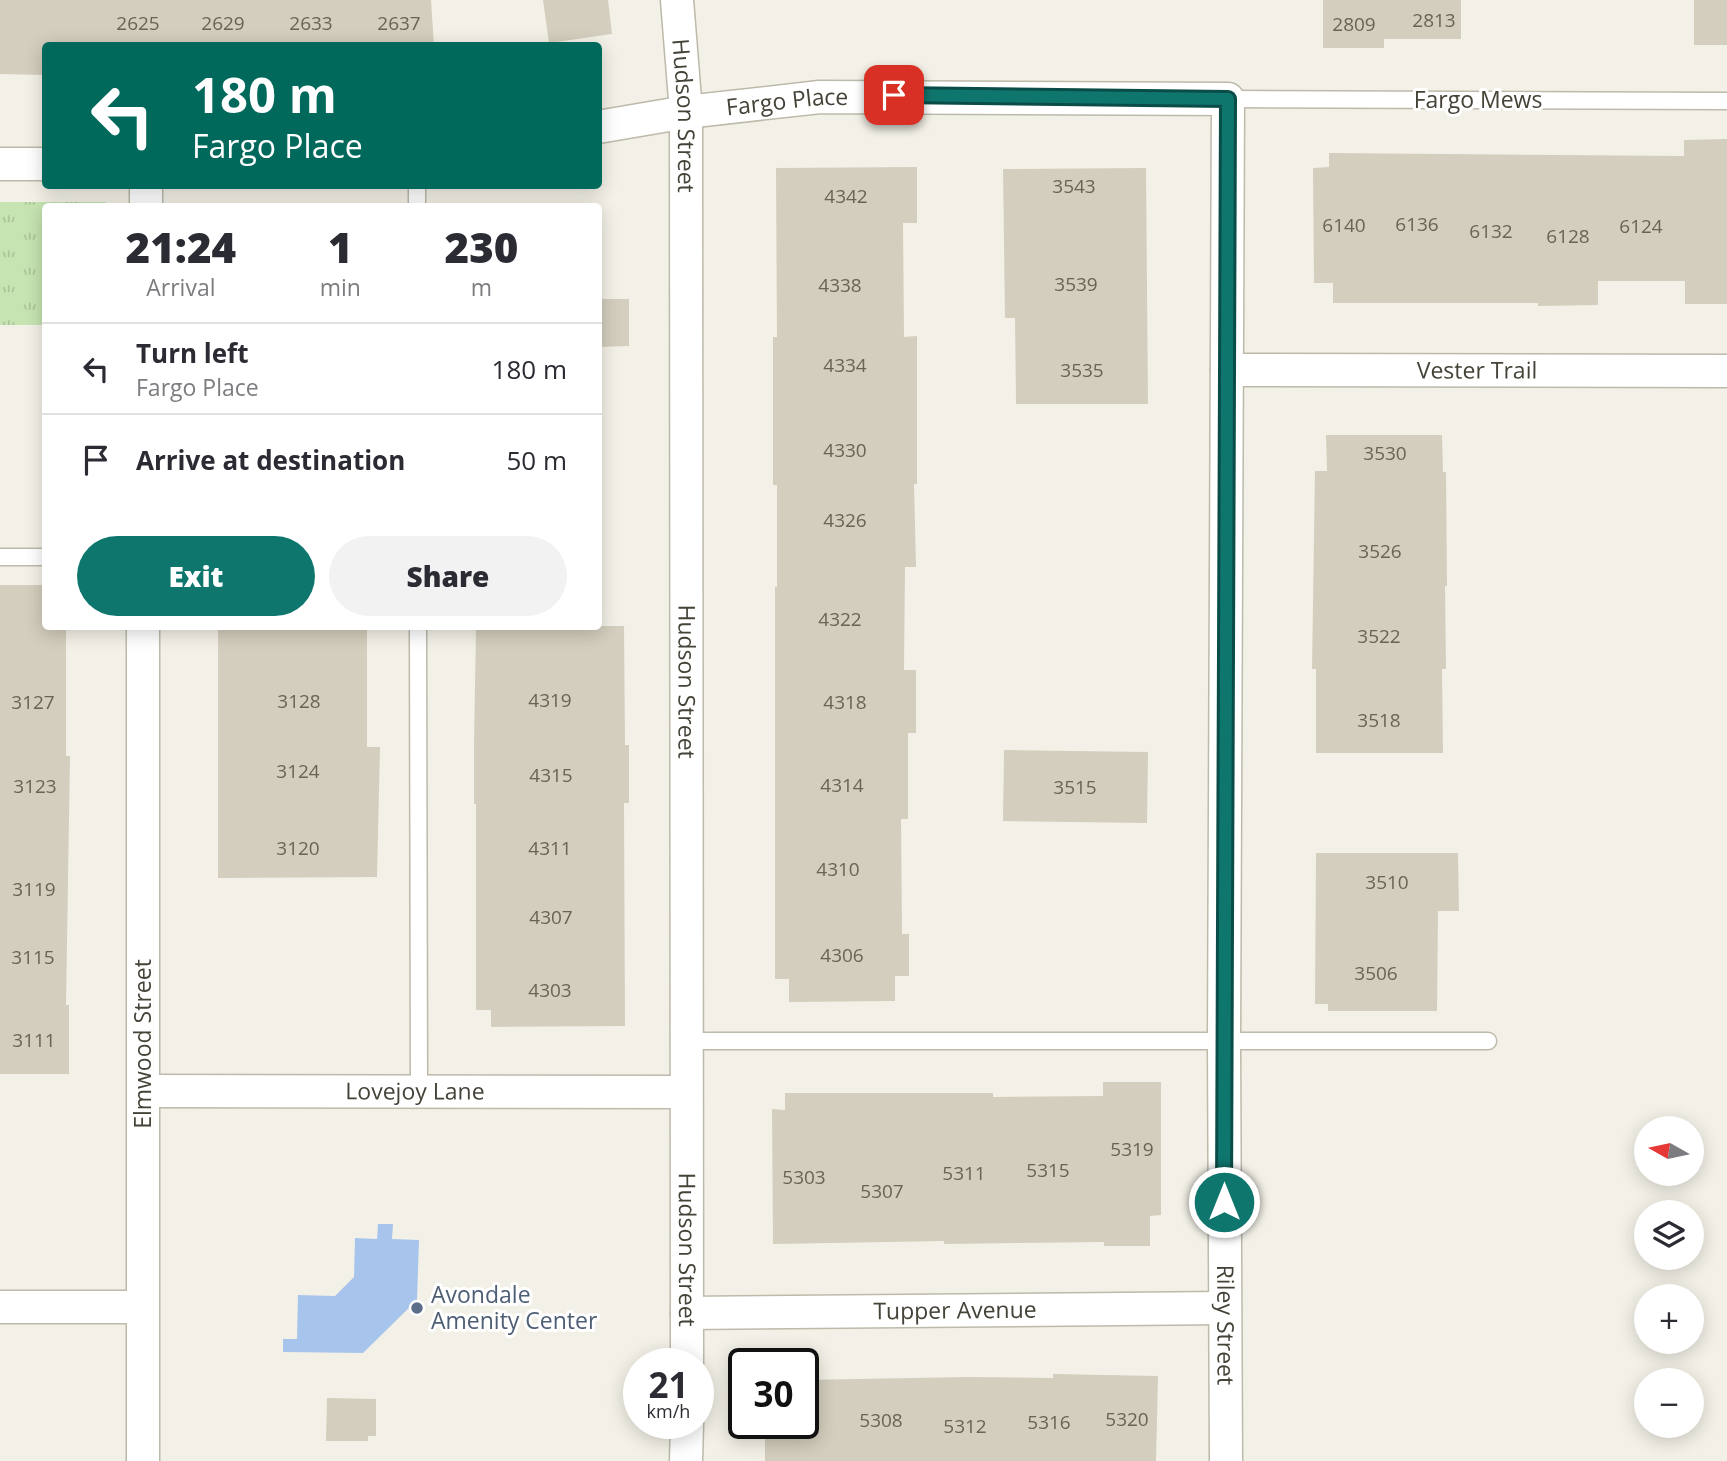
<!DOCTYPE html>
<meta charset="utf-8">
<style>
:root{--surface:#fff;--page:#f2f2f3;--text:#2b2b33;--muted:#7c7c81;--line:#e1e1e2;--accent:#0f766e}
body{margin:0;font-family:"Open Sans",sans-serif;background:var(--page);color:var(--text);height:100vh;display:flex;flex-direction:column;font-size:26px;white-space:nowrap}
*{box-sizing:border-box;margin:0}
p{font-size:23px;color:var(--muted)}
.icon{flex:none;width:38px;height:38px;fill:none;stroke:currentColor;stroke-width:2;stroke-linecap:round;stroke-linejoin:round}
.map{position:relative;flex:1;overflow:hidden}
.drawer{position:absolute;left:42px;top:203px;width:560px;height:427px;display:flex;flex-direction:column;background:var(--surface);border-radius:7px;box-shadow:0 4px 18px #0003}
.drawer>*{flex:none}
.top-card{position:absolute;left:42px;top:42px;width:560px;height:147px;border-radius:7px;box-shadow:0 4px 18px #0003;background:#00695c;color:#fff;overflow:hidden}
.needle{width:46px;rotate:279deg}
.tools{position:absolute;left:1634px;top:1116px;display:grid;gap:14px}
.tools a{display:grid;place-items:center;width:70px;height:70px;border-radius:50%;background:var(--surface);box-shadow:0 4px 18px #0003;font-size:35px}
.speed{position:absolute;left:623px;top:1348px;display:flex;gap:14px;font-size:35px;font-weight:700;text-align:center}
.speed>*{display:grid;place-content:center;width:91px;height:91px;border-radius:50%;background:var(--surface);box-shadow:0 4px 18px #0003;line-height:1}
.speed small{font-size:18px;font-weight:400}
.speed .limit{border:4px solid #111;border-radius:10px;background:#fff;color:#111}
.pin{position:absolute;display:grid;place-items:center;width:60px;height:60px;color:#fff;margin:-30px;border-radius:14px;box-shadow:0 4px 10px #0006}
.me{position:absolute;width:77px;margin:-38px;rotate:0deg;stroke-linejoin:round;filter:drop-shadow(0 0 5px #0008)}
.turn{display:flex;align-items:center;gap:24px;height:147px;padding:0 35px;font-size:32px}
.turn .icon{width:91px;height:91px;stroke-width:2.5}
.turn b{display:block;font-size:49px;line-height:60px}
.eta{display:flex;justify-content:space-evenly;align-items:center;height:119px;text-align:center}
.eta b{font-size:42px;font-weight:800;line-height:49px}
.button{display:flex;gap:14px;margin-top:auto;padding:14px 35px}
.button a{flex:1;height:80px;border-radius:42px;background:var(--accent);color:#fff;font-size:28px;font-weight:800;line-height:80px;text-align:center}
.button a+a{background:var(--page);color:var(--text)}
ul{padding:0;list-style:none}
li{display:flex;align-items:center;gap:21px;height:91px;padding:0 35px;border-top:2px solid var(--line)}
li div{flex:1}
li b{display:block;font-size:26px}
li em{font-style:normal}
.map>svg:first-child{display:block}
.grass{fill:url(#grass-tufts)}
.water{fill:#a7c5ec}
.building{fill:#d3cebd}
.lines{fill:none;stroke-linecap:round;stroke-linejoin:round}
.service-casing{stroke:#bdbaaa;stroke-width:19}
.minor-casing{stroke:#bdbaaa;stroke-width:35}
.service{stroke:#fff;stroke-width:16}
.minor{stroke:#fff;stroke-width:32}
.route-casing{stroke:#0a4d48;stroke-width:18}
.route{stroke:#0f766e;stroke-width:12}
.service-dot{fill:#5c6f8a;stroke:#fff;stroke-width:2.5}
.labels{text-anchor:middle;stroke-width:6;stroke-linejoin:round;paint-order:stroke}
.number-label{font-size:19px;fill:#686558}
.street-label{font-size:23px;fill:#454237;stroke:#fff}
.service-label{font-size:23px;fill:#4e5e75;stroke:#fff;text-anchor:start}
</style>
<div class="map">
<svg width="1727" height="1461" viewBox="0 0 1727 1461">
<defs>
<pattern id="grass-tufts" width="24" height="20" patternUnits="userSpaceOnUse" patternTransform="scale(1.75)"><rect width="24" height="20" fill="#c6e4b2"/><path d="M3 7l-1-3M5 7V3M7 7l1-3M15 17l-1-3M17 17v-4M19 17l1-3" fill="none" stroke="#abc59a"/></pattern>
</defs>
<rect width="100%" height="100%" fill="#f3f1e7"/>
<path class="grass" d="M 0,202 L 106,202 L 106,206 L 46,206 L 45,325 L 0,325 Z"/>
<path class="water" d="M 378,1224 L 393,1224 L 392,1239 L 419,1240 L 417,1300 L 363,1353 L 283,1352 L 283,1339 L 297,1339 L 298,1295 L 335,1296 L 354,1277 L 355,1238 L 377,1239 Z"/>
<g class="building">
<path d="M 0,0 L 431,0 L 434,46 L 46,46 L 46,75 L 0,74 Z"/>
<path d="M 543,0 L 608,0 L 612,34 L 549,43 Z"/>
<path d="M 1323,0 L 1461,0 L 1461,39 L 1384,39 L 1384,48 L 1323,48 Z"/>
<rect x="1694" y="0" width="33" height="45"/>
<path d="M 1727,139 L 1727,304 L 1685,304 L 1685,281 L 1598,281 L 1598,305 L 1538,306 L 1538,303 L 1333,303 L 1333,283 L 1314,283 L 1313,168 L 1329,167 L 1329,153 L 1684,156 L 1684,140 Z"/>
<path d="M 917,167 L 917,223 L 903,223 L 904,337 L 917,336 L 917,484 L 914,484 L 916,567 L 905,567 L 904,670 L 916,670 L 916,733 L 908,733 L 908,819 L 901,819 L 902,934 L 909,934 L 909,976 L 895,976 L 895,1001 L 789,1002 L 789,979 L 775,979 L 775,587 L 777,587 L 777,485 L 773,485 L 773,337 L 777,337 L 776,168 Z"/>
<path d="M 1146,168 L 1148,404 L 1016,404 L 1015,318 L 1005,318 L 1003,169 Z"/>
<path d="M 598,299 L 629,299 L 629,346 L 598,347 Z"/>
<path d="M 1326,435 L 1442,435 L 1443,472 L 1446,472 L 1447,586 L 1445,586 L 1446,669 L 1442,669 L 1443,753 L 1316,753 L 1316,669 L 1312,669 L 1315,471 L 1327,471 Z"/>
<path d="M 0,585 L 46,585 L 46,626 L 66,626 L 66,756 L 70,756 L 66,1005 L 69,1005 L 69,1074 L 0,1074 Z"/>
<path d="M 218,626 L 367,626 L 367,747 L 380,747 L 377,877 L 218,878 Z"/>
<path d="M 476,626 L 624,626 L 625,745 L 629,745 L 629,803 L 624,803 L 625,1026 L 491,1027 L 491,1010 L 476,1010 L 476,804 L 474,804 L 474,746 Z"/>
<path d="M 1004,750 L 1148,752 L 1147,823 L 1003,821 Z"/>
<path d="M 1316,853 L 1458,853 L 1459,911 L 1438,911 L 1437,1011 L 1328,1011 L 1328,1004 L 1315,1004 Z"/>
<path d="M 1103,1082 L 1161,1082 L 1161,1215 L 1150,1216 L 1150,1246 L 1104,1246 L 1104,1242 L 944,1244 L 944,1241 L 773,1244 L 772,1109 L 785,1110 L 785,1093 L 993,1093 L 993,1097 L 1103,1096 Z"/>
<path d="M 1053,1374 L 1158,1376 L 1156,1461 L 765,1461 L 765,1423 L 803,1423 L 803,1380 L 968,1377 L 1053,1378 Z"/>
<path d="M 327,1398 L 376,1399 L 376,1436 L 368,1436 L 368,1441 L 326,1441 Z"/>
</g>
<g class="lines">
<g class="service-casing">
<g id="service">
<path d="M 1228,99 L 1727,101"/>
<path d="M 417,186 L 417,206"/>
<path d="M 0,557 L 46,557"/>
<path d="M 418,626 L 419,1091"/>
<path d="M 687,1041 L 1488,1041"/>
</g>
</g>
<g class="minor-casing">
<g id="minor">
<path id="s1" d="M 677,0 L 686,112 L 687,1363"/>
<path id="s2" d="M 598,127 L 686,112 L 820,97 L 1228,99 L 1224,1042 L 1226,1461"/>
<path d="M 0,164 L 46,164"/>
<path d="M 146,206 L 146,186"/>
<path id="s3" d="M 1227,370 L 1727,371"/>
<path id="s4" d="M 144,1091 L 686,1092"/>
<path d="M 0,1307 L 142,1307"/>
<path id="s5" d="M 687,1313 L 1224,1308"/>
<path d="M 143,1461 L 143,626"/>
<path d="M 686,1461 L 687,1423"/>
</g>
</g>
<use href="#service" class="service"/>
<use href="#minor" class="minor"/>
</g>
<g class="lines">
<g class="route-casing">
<path id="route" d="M 894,95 L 1228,99 L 1224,1202"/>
</g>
<use href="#route" class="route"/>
</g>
<circle class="service-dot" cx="417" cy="1308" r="7"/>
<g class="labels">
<g class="number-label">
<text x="1434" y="27">2813</text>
<text x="138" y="30">2625</text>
<text x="223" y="30">2629</text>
<text x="311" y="30">2633</text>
<text x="399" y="30">2637</text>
<text x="1354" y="31">2809</text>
<text x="1074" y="193">3543</text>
<text x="846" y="203">4342</text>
<text x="1417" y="231">6136</text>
<text x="1344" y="232">6140</text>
<text x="1641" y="233">6124</text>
<text x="1491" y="238">6132</text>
<text x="1568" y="243">6128</text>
<text x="1076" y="291">3539</text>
<text x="840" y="292">4338</text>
<text x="845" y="372">4334</text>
<text x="1082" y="377">3535</text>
<text x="845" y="457">4330</text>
<text x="1385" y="460">3530</text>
<text x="845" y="527">4326</text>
<text x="1380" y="558">3526</text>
<text x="840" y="626">4322</text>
<text x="1379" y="643">3522</text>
<text x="550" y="707">4319</text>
<text x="299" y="708">3128</text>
<text x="33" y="709">3127</text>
<text x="845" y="709">4318</text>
<text x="1379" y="727">3518</text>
<text x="298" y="778">3124</text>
<text x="551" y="782">4315</text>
<text x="842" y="792">4314</text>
<text x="35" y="793">3123</text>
<text x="1075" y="794">3515</text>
<text x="298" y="855">3120</text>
<text x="550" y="855">4311</text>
<text x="838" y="876">4310</text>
<text x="1387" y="889">3510</text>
<text x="34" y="896">3119</text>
<text x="551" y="924">4307</text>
<text x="842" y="962">4306</text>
<text x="33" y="964">3115</text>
<text x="1376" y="980">3506</text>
<text x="550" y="997">4303</text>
<text x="34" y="1047">3111</text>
<text x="1132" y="1156">5319</text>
<text x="1048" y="1177">5315</text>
<text x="964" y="1180">5311</text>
<text x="804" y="1184">5303</text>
<text x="882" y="1198">5307</text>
<text x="1127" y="1426">5320</text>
<text x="881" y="1427">5308</text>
<text x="1049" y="1429">5316</text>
<text x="965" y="1433">5312</text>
</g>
<g class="street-label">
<text x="1478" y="108">Fargo Mews</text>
<text dy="8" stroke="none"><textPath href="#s2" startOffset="191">Fargo Place</textPath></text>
<text dy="8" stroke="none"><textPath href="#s1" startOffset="116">Hudson Street</textPath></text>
<text dy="8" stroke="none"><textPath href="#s3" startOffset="250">Vester Trail</textPath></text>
<text dy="8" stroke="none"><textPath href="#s1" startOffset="682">Hudson Street</textPath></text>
<text transform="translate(143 1044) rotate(-90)" y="8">Elmwood Street</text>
<text dy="8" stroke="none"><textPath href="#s4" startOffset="271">Lovejoy Lane</textPath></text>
<text dy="8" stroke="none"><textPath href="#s1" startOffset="1250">Hudson Street</textPath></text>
<text dy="8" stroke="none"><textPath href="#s5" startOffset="268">Tupper Avenue</textPath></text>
<text dy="8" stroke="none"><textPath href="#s2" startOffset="1858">Riley Street</textPath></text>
</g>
<g class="service-label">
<text x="431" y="1303">Avondale<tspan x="431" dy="26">Amenity Center</tspan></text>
</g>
</g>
</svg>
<div class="tools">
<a><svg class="needle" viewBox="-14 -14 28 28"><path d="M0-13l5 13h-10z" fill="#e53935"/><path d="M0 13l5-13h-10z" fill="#7c7c81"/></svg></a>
<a><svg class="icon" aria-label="layers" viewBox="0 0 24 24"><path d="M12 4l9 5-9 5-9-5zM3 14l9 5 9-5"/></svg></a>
<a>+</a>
<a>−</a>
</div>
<div class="speed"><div>21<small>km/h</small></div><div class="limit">30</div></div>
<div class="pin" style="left:894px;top:95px;background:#d93025"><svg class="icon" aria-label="arrive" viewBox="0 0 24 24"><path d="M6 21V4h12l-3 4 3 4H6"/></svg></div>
<svg class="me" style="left:1224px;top:1202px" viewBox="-20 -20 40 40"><circle r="17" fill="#0f766e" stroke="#fff" stroke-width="3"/><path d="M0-11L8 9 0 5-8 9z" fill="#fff"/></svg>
<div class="top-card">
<div class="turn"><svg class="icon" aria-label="left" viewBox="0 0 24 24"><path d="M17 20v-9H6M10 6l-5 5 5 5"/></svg><div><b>180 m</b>Fargo Place</div></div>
</div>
<section class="drawer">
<div class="eta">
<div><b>21:24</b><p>Arrival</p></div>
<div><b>1</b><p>min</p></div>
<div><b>230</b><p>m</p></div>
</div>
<ul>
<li><svg class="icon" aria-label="left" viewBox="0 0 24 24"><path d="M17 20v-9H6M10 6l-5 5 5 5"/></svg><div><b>Turn left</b><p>Fargo Place</p></div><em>180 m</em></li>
<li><svg class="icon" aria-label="arrive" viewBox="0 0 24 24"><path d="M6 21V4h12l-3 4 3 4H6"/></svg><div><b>Arrive at destination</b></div><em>50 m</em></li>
</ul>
<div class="button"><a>Exit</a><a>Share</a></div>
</section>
</div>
